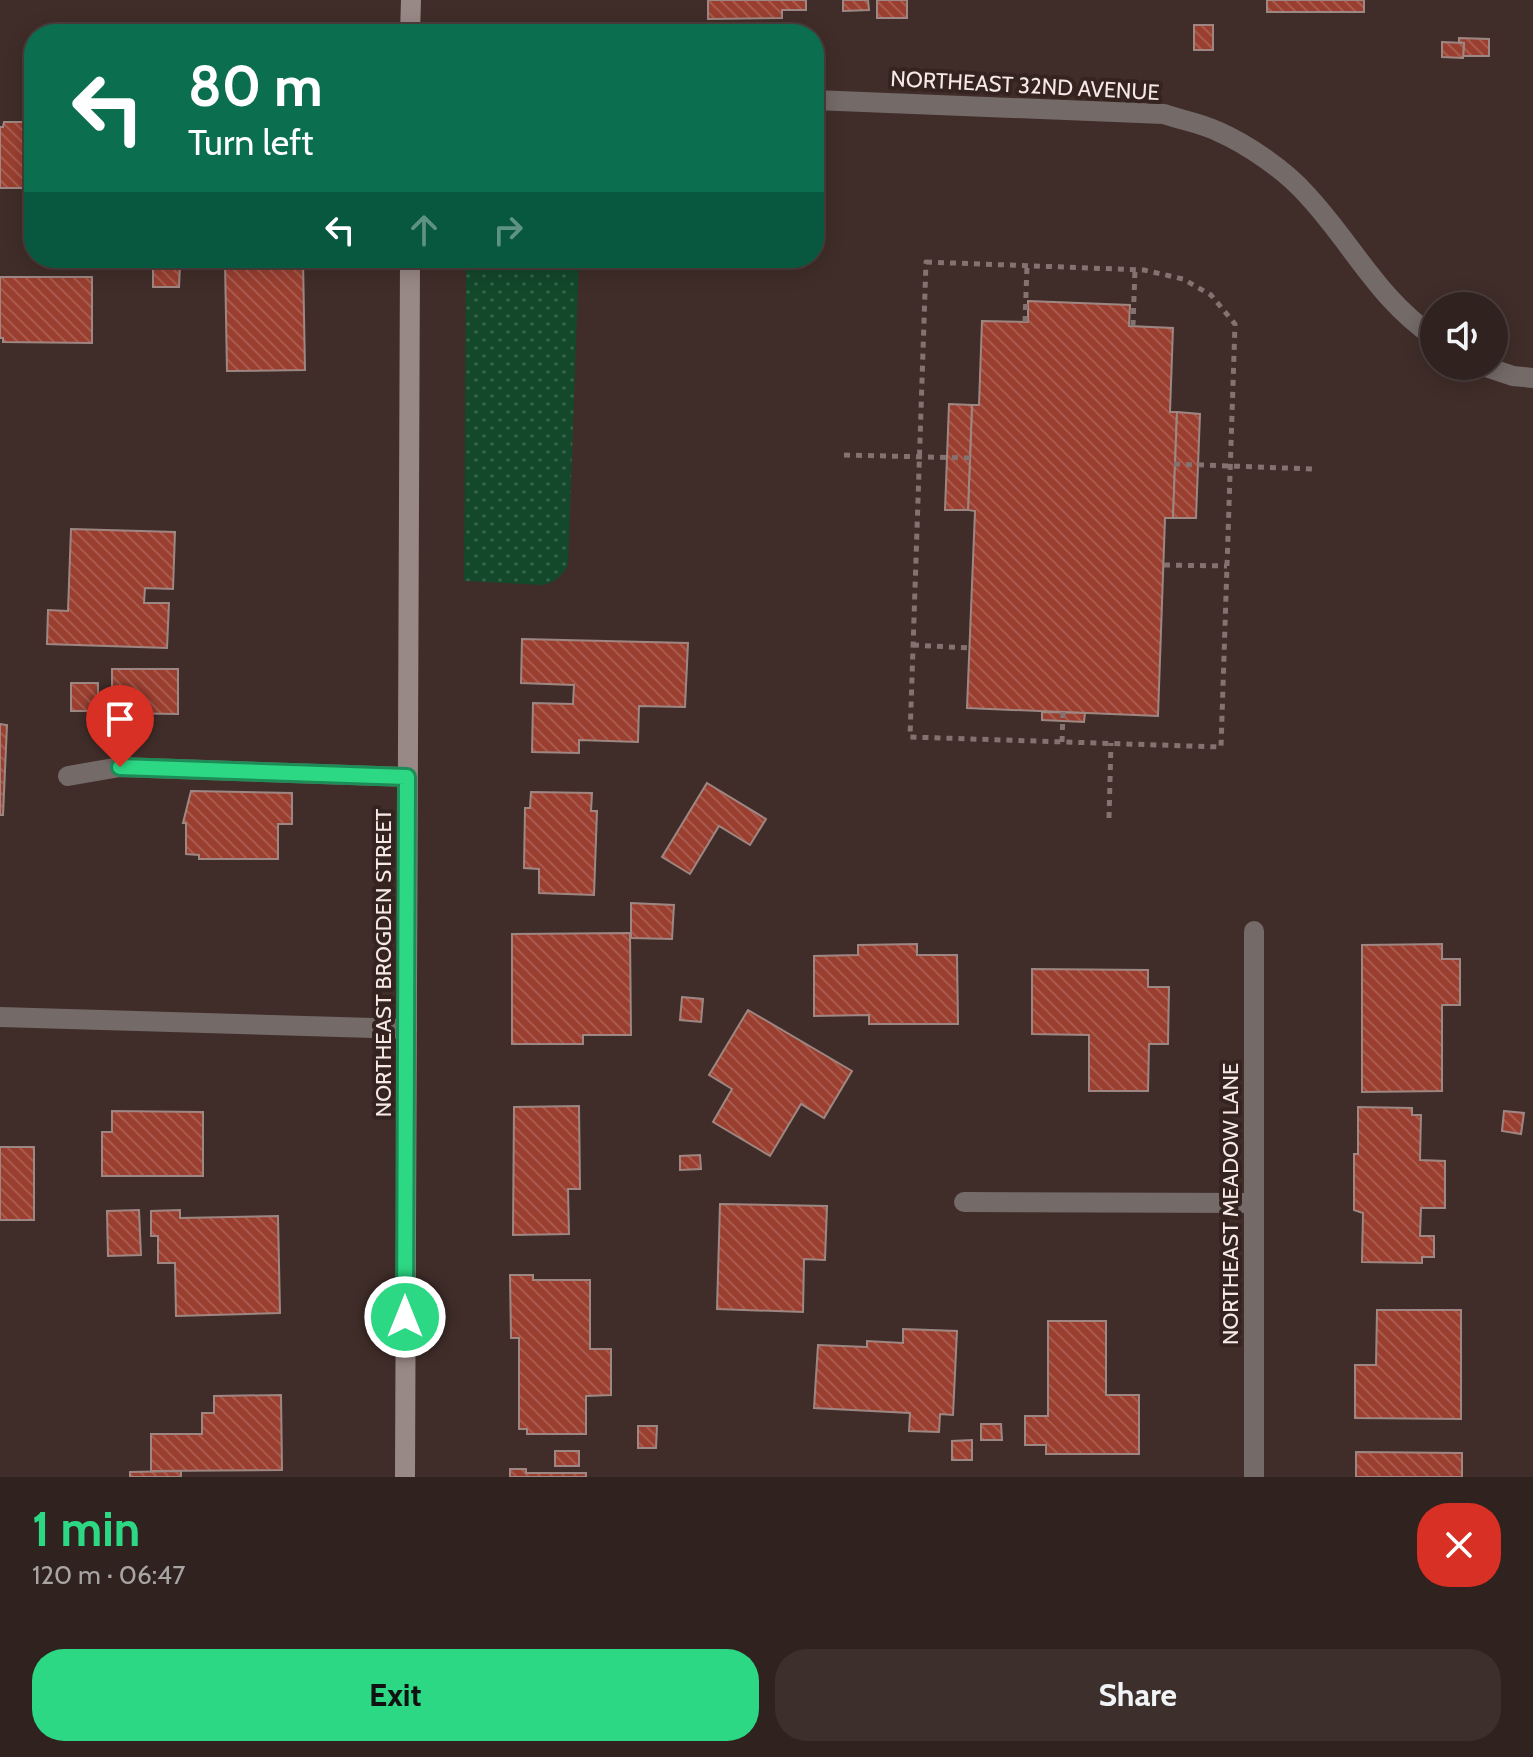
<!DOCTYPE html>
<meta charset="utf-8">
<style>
:root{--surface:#30221f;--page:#3c2f2c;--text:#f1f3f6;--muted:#a8a4a4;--line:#4b3f3d;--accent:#2dd884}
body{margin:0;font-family:Cabin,sans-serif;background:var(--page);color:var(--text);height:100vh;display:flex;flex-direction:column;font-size:30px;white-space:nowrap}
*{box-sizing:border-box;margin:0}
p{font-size:26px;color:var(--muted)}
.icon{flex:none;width:44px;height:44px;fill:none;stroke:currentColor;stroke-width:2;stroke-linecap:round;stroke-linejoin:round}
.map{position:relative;height:1477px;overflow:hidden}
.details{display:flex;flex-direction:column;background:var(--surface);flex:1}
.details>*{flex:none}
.top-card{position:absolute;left:24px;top:24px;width:800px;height:244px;border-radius:32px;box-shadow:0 4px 20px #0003,0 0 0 2px var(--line);background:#0b6e4f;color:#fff;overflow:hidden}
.buttons{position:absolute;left:1420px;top:292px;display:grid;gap:16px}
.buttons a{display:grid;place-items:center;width:88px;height:88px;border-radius:50%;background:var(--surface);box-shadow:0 4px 20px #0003,0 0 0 2px var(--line);font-size:40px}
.pin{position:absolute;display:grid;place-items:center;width:68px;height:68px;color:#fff;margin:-82px -34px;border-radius:50% 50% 50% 0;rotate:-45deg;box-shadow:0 0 8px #0007}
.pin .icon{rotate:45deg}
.me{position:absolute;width:88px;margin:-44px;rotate:0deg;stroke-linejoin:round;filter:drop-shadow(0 0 6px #0008)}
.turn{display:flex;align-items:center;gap:28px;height:168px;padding:0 32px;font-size:36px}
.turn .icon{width:104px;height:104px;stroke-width:2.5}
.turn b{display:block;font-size:56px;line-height:68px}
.lanes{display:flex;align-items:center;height:76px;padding:0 32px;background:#0003;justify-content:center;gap:40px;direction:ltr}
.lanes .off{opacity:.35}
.round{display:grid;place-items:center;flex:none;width:84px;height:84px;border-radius:32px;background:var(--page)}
.summary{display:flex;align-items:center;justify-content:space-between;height:136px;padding:0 32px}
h1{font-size:48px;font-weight:800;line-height:60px;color:var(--accent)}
.primary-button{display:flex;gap:16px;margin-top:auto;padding:16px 32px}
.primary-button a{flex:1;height:92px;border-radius:32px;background:var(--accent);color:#111;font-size:32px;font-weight:800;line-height:92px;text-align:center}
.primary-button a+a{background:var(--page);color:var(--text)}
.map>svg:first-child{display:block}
.grass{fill:url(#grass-dots)}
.building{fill:url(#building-back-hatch);stroke:#9e8782;stroke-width:2}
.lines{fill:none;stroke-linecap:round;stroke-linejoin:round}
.path{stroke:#83726f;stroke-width:5;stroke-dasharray:6 6;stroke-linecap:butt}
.lane{stroke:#746a68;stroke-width:20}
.street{stroke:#746a68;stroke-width:20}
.secondary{stroke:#998986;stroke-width:20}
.route-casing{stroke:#1d8c56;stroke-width:20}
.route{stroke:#2dd884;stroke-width:14}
.labels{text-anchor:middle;stroke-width:8;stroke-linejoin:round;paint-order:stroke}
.street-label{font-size:22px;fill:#f5e8e6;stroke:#35231f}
</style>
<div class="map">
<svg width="1533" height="1477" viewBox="0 0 1533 1477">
<defs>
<pattern id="grass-dots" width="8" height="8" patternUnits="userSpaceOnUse" patternTransform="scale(2)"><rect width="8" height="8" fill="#13482b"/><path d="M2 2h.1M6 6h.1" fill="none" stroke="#36624a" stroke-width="1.8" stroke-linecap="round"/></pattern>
<pattern id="building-back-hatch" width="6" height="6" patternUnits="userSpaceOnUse" patternTransform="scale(2)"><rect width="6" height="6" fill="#9a3f30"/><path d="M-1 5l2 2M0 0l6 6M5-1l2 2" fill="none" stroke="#a95b4e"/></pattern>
</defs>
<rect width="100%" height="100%" fill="#402d29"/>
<path class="grass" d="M 466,258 L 579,258 L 568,565 C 562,576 555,582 543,585 L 464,581 Z"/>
<g class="building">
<path d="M 708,0 L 806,0 L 806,10 L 782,10 L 782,18 L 708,19 Z"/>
<path d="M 843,0 L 868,0 L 869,10 L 843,11 Z"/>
<rect x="877" y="0" width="30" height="18"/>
<rect x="1267" y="0" width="97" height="12"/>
<rect x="1194" y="25" width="19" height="25"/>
<path d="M 1459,38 L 1489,39 L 1489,56 L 1463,56 L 1464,43 L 1459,42 Z"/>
<path d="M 1442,42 L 1464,43 L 1463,58 L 1442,57 Z"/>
<path d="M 4,122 L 34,122 L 34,188 L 0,188 L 0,127 L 3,127 Z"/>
<path d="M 303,260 L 305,370 L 227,371 L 225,262 Z"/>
<path d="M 153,264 L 180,265 L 179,287 L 153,287 Z"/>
<path d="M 0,277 L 92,277 L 92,343 L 3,342 L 3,338 L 0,338 Z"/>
<path d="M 1028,301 L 1130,305 L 1129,326 L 1173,328 L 1170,412 L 1177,412 L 1173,518 L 1165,518 L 1158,716 L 967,708 L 975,511 L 968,510 L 970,458 L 972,405 L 979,405 L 982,321 L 1028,322 Z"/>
<path d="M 949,404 L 972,405 L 968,510 L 945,510 Z"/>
<path d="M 1177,412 L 1200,414 L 1196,518 L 1173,518 Z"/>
<path d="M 71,529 L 175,532 L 173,589 L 145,588 L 144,603 L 169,603 L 167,648 L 47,644 L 48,610 L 68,611 Z"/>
<path d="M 522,639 L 688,643 L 685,707 L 639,706 L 638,742 L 579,740 L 579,753 L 532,752 L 533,703 L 573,704 L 574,685 L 521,683 Z"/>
<path d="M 112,669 L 178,669 L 178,714 L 112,713 Z"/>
<rect x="71" y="683" width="27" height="28"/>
<path d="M 1042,712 L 1085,713 L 1084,722 L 1042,720 Z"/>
<path d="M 0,724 L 7,725 L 3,815 L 0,815 Z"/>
<path d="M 707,783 L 766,819 L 750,845 L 719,826 L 690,874 L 662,857 Z"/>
<path d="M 191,791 L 292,793 L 292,824 L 278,824 L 278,859 L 199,859 L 199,855 L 186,854 L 186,823 L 183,823 Z"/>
<path d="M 531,792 L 592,793 L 591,811 L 597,811 L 594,895 L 539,893 L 539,869 L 524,868 L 525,808 L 530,808 Z"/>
<path d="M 631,903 L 674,905 L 672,939 L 631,938 Z"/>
<path d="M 630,933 L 631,1035 L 583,1035 L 583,1044 L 512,1044 L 512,934 Z"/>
<path d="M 917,944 L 917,955 L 957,955 L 958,1024 L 869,1024 L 869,1015 L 814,1016 L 814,956 L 858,955 L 858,945 Z"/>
<path d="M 1442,944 L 1442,959 L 1460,959 L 1460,1005 L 1442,1005 L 1442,1091 L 1362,1092 L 1362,945 Z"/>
<path d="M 1032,969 L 1148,970 L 1148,987 L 1169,987 L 1168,1044 L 1149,1044 L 1148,1091 L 1089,1091 L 1089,1035 L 1032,1034 Z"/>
<path d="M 682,997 L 703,999 L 701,1022 L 680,1020 Z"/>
<path d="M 748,1010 L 852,1071 L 824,1118 L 801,1104 L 770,1156 L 713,1122 L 732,1089 L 709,1075 Z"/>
<path d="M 579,1106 L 580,1189 L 568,1189 L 569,1234 L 513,1235 L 514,1107 Z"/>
<path d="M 1358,1107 L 1412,1108 L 1412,1115 L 1421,1115 L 1420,1160 L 1445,1161 L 1445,1208 L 1421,1208 L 1420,1236 L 1434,1236 L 1434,1257 L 1422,1257 L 1422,1263 L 1362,1262 L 1363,1213 L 1354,1210 L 1354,1154 L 1358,1154 Z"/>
<path d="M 112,1111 L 203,1112 L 203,1176 L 102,1176 L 102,1132 L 112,1132 Z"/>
<path d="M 1504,1111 L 1524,1113 L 1521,1134 L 1502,1131 Z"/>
<rect x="0" y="1147" width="34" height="73"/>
<path d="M 700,1155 L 701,1169 L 680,1170 L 680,1156 Z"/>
<path d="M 720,1204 L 827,1206 L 825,1260 L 804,1259 L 803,1312 L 717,1309 Z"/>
<path d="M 139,1210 L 141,1255 L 108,1256 L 107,1211 Z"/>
<path d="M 180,1210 L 180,1218 L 278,1216 L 280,1313 L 176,1316 L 175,1263 L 158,1263 L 158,1236 L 151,1236 L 151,1211 Z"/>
<path d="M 510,1275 L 533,1275 L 533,1280 L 590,1280 L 590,1349 L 611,1349 L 611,1395 L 586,1396 L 586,1434 L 527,1434 L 527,1429 L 519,1429 L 519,1338 L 511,1338 Z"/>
<path d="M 1377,1310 L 1461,1310 L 1461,1419 L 1355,1418 L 1355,1365 L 1376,1365 Z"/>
<path d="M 1048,1321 L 1106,1321 L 1106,1395 L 1139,1395 L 1139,1454 L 1046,1454 L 1046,1445 L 1025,1445 L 1025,1416 L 1048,1416 Z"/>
<path d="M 903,1329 L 957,1331 L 953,1415 L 940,1414 L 939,1432 L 909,1431 L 910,1413 L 814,1408 L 818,1345 L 867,1347 L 867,1341 L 903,1343 Z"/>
<path d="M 281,1395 L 282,1470 L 151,1471 L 151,1434 L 202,1434 L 202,1413 L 214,1413 L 214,1396 Z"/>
<path d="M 981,1424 L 1001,1424 L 1002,1440 L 981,1440 Z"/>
<path d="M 638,1426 L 657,1426 L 656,1448 L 638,1448 Z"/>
<path d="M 972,1440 L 972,1460 L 952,1460 L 952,1441 Z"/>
<rect x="555" y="1451" width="24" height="15"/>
<path d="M 1356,1452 L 1462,1453 L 1462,1477 L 1356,1477 Z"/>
<path d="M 510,1469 L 526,1469 L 526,1473 L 586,1473 L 586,1477 L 510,1477 Z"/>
<path d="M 181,1471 L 181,1477 L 130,1477 L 130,1472 Z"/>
</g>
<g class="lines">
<g class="path">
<path d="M 926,262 L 1144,270 L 1183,279 L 1211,295 L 1235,324 L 1221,747 L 910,737 Z"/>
<path d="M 1025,322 L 1027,266"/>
<path d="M 1133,326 L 1135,269"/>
<path d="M 844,455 L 970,458"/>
<path d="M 1174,464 L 1313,469"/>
<path d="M 1164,565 L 1227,566"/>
<path d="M 913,645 L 970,648"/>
<path d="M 1062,742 L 1063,712"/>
<path d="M 1109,818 L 1111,743"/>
</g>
<g class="lane">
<path d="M 68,776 L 120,767 L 407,777"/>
<path d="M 0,1017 L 407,1029"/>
</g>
<g class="street">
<path d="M 814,100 L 1164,114 C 1181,120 1200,123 1217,131 C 1247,144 1285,170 1307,195 C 1352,243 1377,298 1434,337"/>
<path d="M 1483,366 L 1513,376 L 1533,378"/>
<path d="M 964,1202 L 1254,1203"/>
<path d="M 1254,1477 L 1254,931"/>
</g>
<g class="secondary">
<path d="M 410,34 L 411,0"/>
<path d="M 405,1477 L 410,258"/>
</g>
</g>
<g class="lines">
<g class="route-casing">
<path id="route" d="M 120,767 L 407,777 L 405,1317"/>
</g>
<use href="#route" class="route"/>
</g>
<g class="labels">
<g class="street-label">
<text transform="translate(1025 85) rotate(3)" y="8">NORTHEAST 32ND AVENUE</text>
<text transform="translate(383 963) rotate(-90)" y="8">NORTHEAST BROGDEN STREET</text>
<text transform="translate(1230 1204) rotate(-90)" y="8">NORTHEAST MEADOW LANE</text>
</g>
</g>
</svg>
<div class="buttons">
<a><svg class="icon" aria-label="sound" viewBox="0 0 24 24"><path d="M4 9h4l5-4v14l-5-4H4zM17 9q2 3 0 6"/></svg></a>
</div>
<div class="pin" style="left:120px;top:767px;background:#d93025"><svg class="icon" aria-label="arrive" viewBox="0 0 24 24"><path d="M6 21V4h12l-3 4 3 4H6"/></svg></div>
<svg class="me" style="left:405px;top:1317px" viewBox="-20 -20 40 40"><circle r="17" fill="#2dd884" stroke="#fff" stroke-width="3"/><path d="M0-11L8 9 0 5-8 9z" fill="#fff"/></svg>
<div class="top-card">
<div class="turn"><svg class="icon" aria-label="left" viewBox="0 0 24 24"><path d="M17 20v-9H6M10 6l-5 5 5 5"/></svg><div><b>80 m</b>Turn left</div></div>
<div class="lanes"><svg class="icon" aria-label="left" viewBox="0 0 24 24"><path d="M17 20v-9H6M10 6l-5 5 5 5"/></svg><svg class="icon off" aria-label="ahead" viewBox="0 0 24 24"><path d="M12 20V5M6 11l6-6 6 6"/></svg><svg class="icon off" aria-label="right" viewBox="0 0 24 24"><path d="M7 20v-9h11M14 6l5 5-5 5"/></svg></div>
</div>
</div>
<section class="details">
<div class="summary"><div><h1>1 min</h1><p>120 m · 06:47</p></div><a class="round" style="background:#d93025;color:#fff"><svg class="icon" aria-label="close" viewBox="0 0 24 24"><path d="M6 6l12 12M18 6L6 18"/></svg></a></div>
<div class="primary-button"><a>Exit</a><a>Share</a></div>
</section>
